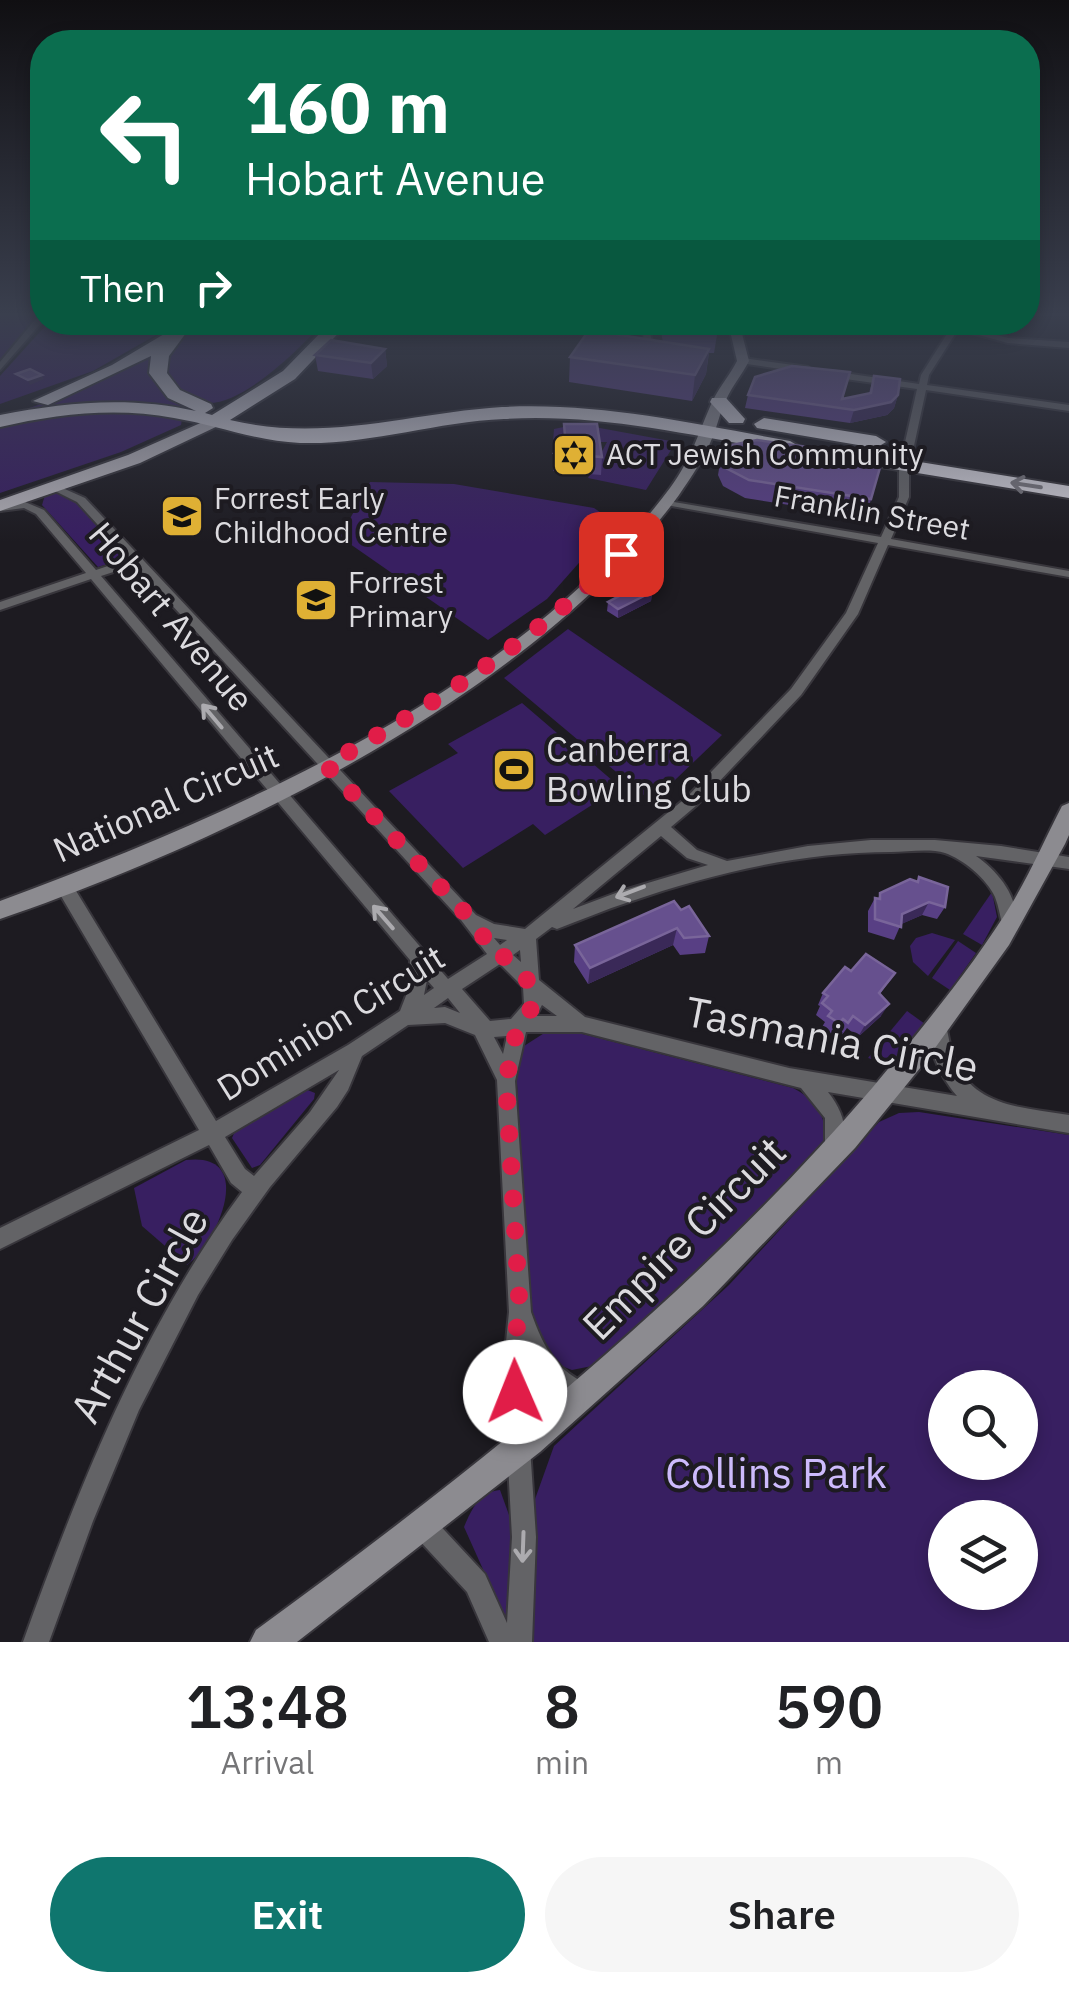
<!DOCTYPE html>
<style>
:root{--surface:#fff;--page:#f6f6f6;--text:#202124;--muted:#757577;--accent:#0f766e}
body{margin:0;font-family:"IBM Plex Sans",sans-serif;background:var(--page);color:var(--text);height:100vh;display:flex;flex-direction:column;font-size:38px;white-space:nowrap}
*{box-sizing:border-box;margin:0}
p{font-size:32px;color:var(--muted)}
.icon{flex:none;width:55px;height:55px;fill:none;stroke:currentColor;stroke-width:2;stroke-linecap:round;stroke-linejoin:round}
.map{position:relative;height:1642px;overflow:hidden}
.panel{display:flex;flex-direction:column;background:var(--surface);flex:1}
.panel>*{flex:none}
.banner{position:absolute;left:30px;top:30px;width:1010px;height:305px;border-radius:40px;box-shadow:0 5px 15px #0003;background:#0b6e4f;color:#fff;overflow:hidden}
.buttons{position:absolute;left:928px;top:1370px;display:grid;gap:20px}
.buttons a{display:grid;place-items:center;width:110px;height:110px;border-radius:50%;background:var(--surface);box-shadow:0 5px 15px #0003;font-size:50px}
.pin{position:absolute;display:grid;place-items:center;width:85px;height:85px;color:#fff;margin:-42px;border-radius:20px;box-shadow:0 5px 15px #0006}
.me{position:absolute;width:110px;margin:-55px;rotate:359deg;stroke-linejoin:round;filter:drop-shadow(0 0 8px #0008)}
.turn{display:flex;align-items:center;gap:35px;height:210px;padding:0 50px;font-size:45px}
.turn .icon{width:130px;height:130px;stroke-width:2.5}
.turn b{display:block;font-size:70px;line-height:85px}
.then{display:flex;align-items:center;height:95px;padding:0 50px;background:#0003;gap:20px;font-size:38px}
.eta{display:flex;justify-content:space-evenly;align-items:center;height:170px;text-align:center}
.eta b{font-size:60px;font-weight:600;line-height:70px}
.primary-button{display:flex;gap:20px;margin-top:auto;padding:20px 50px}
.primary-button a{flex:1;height:115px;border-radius:60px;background:var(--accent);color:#fff;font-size:40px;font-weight:600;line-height:115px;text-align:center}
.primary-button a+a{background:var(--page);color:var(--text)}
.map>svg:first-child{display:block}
.green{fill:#381f61;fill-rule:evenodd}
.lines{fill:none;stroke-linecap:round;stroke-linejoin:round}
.street-casing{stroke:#38363c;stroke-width:4}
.secondary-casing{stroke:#38363c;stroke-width:4}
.primary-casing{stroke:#38363c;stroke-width:4}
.highway-casing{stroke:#38363c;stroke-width:4}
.street{fill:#636366;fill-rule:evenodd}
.secondary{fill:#8c8b90;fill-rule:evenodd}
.primary{fill:#acaab1;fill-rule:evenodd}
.highway{fill:#c9c7cf;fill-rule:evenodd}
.wall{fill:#583f84}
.shaded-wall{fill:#3a2958}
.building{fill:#66508e;stroke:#79659a;stroke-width:2.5}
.oneway{stroke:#737178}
.oneway2{stroke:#acabaf}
.route{stroke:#e11d48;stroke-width:18;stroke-dasharray:0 32.4}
.labels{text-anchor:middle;stroke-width:8;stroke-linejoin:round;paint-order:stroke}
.far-poi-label{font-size:30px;fill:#dcdbdf;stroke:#1d1b21;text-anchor:start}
.far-street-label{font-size:30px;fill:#dcdbdf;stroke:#1d1b21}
.street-label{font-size:35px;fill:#dcdbdf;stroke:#1d1b21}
.poi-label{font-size:35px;fill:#dcdbdf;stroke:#1d1b21;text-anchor:start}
.near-street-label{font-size:42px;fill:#dcdbdf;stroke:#1d1b21}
.near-park-label{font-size:42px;fill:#cdbbfc;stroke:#1d1b21}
</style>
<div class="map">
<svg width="1069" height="1642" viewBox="0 0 1069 1642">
<rect width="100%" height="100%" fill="#1d1b21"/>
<g class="green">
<path d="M 0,312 L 42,312 L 0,367 Z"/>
<path d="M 48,323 L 177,323 L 93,371 L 0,404 L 0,376 Z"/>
<path d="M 198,323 L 323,323 C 300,348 243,406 206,403 C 190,402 178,389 166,378 C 164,351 179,340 198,323 Z"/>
<path d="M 160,347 L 154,363 L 200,411 L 143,405 L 0,418 L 44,403 Z"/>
<path d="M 128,409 L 182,419 L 181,425 L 121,452 L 0,493 L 0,423 Z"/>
<path d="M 578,424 L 676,442 L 646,490 L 588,478 L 607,442 L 553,442 L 554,429 Z"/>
<path d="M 370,482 L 454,484 L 594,508 L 610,519 L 609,529 L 547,599 L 488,640 L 340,537 Z"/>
<path d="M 58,491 L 71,495 L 124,559 L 98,567 L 42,505 L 45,495 Z"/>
<path d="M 568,629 L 722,735 L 652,802 L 504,678 Z"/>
<path d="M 522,703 L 620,787 L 545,835 L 533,824 L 463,868 L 389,791 L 458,753 L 448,744 Z"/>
<path d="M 992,892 L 997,917 L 982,945 L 963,934 Z"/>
<path d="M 932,933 L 955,940 L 928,976 L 913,962 L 910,946 L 916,938 Z"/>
<path d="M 958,941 L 976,953 L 950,990 L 932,978 Z"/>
<path d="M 907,1011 L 925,1024 L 893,1065 L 868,1058 Z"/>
<path d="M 549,1030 L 571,1031 L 793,1088 C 816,1100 828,1117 824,1143 L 749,1225 L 597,1365 L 572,1370 L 553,1363 L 533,1331 L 531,1309 L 516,1068 L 524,1046 Z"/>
<path d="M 305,1089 L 315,1093 L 314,1099 L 260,1165 L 252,1168 L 232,1138 L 235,1131 Z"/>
<path d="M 919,1112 L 1069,1135 L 1069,1642 L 528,1642 L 534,1502 L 554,1446 L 729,1285 L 879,1122 L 899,1113 ZM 945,1388 L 1020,1388 L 1020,1462 L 945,1462 ZM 945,1518 L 1020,1518 L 1020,1592 L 945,1592 Z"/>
<path d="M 186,1160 C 258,1151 217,1244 187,1265 L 142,1226 L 134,1188 Z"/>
<path d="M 500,1490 L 514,1529 L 513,1614 L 504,1616 L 464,1527 C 471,1510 480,1491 500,1490 Z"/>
</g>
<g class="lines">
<g class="street-casing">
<g id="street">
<path d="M 39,315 L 42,315 L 42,322 L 0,370 L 0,362 Z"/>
<path d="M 641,322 L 649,322 L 654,360 L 647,358 Z"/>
<path d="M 967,327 L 1008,338 L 1069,342 L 1069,348 L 1008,343 L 964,331 L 963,329 Z"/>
<path d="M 950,329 L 957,331 L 929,375 L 927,385 L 1069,405 L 1069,411 L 926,390 L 909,469 L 909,497 L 891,539 L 1069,571 L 1069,577 L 888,545 L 858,614 L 801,695 L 697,805 L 671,827 L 697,850 L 727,861 L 808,846 L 871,840 L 935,840 L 1001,846 L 1069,857 L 1069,869 L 976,856 C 998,871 1021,899 1015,927 L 1009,929 L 1003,927 C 1000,917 999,907 995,897 C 987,879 963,859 945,853 C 929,848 907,852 891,852 C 802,852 713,873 629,902 C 604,910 581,920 557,929 L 552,927 L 536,939 L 539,980 L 585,1017 L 789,1068 L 957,1096 C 941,1078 924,1045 932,1020 L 938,1018 L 944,1020 C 949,1033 949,1046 954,1059 C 974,1108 1024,1107 1069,1115 L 1069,1133 L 828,1092 C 843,1111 849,1130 842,1154 L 835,1157 L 828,1154 L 825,1147 L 825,1118 L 801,1088 L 582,1032 L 526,1032 L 515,1081 L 531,1312 C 544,1349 556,1371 593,1387 L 596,1395 L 593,1403 L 585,1406 C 558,1396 541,1383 527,1358 L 525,1372 L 536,1537 L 532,1642 L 489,1642 L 467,1592 L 416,1537 L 413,1528 L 416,1519 L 425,1516 L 434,1519 L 485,1574 L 507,1623 L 512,1537 L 503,1372 L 509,1312 L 497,1080 L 475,1035 L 445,1023 L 408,1025 L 362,1056 L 348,1090 L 337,1107 L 270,1187 L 232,1240 L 198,1295 L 139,1410 L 93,1521 L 49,1642 L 23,1642 C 80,1484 142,1328 242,1192 L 231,1183 L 209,1145 L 0,1249 L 0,1228 L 199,1130 L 58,891 L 56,886 L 58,881 L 64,880 L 70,881 L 216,1121 L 348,1045 L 400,1011 L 409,988 L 410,960 L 91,579 L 0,610 L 0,602 L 86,573 L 36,514 L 24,508 L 0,511 L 0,505 L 25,502 L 44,510 L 96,570 L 129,559 L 77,502 L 49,488 L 58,486 L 85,498 L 476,915 L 494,924 L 525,929 L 687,797 L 791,689 L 846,613 L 878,543 L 666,505 L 662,504 L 662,500 L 881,537 L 899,497 L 899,469 L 917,389 L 831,377 L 827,374 L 831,371 L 919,384 L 921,375 ZM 135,565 L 461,920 L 487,954 L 448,979 L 101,576 ZM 661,836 L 687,858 L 708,865 L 621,891 L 573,909 ZM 494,938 L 507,940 L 500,945 ZM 520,950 L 521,962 L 513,955 ZM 500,964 L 523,987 L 524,1004 L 511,1019 L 490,1021 L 462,989 ZM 427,980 L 434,988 L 424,995 ZM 448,998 L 460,1013 L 445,1007 L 434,1008 ZM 542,1005 L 557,1016 L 536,1016 ZM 507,1036 L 503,1054 L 494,1037 ZM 339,1070 L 310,1112 L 254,1176 L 245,1169 L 225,1137 Z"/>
<path d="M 743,358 L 808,367 L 812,370 L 808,373 L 740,363 L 739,361 Z"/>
</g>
</g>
<g class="secondary-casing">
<g id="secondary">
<path d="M 728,322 L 739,322 L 749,361 C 742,375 732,386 726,400 C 720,412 718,424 713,436 C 705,457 692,476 679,495 C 535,693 228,841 0,919 L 0,901 C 232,815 518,692 670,488 C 692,458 699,431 713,400 C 720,386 730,375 737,361 Z"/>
<path d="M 1069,803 L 1069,835 L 1065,844 L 1009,945 L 925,1062 L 855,1148 L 703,1306 L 540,1452 L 297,1642 L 250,1642 L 256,1630 C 478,1468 693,1297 873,1087 C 923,1027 973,967 1014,900 C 1032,869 1046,837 1062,806 Z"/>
</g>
</g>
<g class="primary-casing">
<path id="primary" d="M 214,417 L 222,422 L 220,425 L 140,463 L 0,511 L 0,500 L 128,455 Z"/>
</g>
<g class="highway-casing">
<g id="highway">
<path d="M 331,322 L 349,322 L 295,379 L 230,420 C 325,443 409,413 502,407 C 599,402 695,424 790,441 L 800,447 L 790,453 C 696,436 600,413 504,419 C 435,422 369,445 300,443 C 256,441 216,425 174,418 C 115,407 57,414 0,427 L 0,415 C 66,402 130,396 196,411 L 168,398 L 149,373 L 151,356 L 48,405 L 33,401 L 112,365 L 181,324 L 189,329 L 169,356 L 167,373 L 180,390 L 211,404 L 213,408 L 205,413 L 212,415 L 283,371 Z"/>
<path d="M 712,398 L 726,398 L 745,419 L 743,423 L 729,423 L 710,402 Z"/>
<path d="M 764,418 L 876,436 L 886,442 L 876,448 L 757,428 L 754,424 Z"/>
<path d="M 845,450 L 1069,486 L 1069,498 L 838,460 L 835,456 Z"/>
</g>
</g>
<use href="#street" class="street"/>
<use href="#secondary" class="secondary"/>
<use href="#primary" class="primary"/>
<use href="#highway" class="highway"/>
</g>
<g class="wall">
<path d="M 659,322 L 716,322 L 718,329 L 714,353 L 709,353 L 706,374 L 692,401 L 569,382 L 570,357 L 663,342 Z"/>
<path d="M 385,349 L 387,366 L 373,379 L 318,371 L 315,355 Z"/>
<path d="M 874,376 L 898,395 L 894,408 L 887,415 L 850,423 L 745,408 L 748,395 L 843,399 L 869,393 Z"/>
<path d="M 564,424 L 602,457 L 601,475 L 553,471 L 554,453 L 564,438 Z"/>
<path d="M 721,457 L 883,457 L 866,517 L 745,498 L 723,486 L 718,475 Z"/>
<path d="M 652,592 L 651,601 L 618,618 L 607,611 L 608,602 Z"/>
<path d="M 919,877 L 945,907 L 937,919 L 922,915 L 901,924 L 894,940 L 868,932 L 868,911 L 875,898 L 878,899 L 880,893 L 917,881 Z"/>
<path d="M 681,910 L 709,936 L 705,953 L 680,955 L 673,945 L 588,984 L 574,962 L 575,945 Z"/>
<path d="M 851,971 L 895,973 L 880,994 L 881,1016 L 858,1037 L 847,1028 L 842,1035 L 836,1031 L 833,1035 L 822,1027 L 825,1022 L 816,1015 L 820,1006 L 818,1005 L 823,993 Z"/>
</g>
<g class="shaded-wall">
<path d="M 385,349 L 387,366 L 373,379 L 371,363 Z"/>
<path d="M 709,349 L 706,374 L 692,401 L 695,375 Z"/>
<path d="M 42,375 L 44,379 L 30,385 L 28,380 Z"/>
<path d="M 898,395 L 894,408 L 887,415 L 850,423 L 854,410 Z"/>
<path d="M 652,592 L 651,601 L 618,618 L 618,609 Z"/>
<path d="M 929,902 L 922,915 L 895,927 L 902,914 Z"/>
<path d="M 677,928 L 673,945 L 588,984 L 590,968 Z"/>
<path d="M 889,1004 L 881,1016 L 858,1037 L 865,1025 Z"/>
</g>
<g class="building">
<path d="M 666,322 L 716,322 L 718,329 L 668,329 Z"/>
<path d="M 589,330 L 709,349 L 695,375 L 570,357 Z"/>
<path d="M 331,340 L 385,349 L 371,363 L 315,355 Z"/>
<path d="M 792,366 L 850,372 L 842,399 L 871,393 L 874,376 L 900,379 L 898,395 L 891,402 L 854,410 L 748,395 L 755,377 Z"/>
<path d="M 30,369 L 42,375 L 28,380 L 16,374 Z"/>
<path d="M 564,424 L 597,424 L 602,457 L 554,453 L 565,436 Z"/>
<path d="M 757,440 L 883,457 L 871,499 L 749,480 L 726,468 L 721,457 L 732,445 Z"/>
<path d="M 652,592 L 618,609 L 608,602 L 625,593 Z"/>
<path d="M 919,877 L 948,887 L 945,907 L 929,902 L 902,914 L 901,927 L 875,919 L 875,898 L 880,899 L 880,893 L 910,879 L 918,882 Z"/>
<path d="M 674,901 L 681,910 L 689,906 L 709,936 L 684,938 L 677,928 L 590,968 L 575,945 Z"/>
<path d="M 866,954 L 895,973 L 879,993 L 889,1004 L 865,1025 L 853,1016 L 848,1023 L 843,1019 L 839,1023 L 828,1016 L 832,1011 L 822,1003 L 828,996 L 823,993 L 845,967 L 851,971 Z"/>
</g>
<defs><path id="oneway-shaft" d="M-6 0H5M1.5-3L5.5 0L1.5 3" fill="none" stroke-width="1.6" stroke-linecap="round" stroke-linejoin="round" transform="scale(2.5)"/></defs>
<use class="oneway" href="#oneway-shaft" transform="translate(1026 485) rotate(-171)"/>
<g class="oneway2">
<use href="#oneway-shaft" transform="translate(212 716) rotate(-130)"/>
<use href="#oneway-shaft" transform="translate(630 892) rotate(159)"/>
<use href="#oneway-shaft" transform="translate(383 917) rotate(-131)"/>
<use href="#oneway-shaft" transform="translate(523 1547) rotate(92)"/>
</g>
<linearGradient id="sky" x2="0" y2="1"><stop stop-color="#100f12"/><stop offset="0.58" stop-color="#3a3f4e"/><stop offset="1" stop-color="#3a3f4e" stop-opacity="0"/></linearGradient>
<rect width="1069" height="542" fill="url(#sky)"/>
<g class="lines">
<path class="route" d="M 515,1392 L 514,1342 L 520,1312 L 506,1081 L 516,1033 L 529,1015 L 534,997 L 531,984 L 501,954 L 498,956 L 467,915 L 326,765 C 432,705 534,641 621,554"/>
</g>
<defs>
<g id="synagogue-square" transform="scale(2.25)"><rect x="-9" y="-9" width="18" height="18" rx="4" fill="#dfb034" stroke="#1d1b21"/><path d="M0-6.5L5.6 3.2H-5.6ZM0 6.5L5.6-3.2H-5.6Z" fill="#111"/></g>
<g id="school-square" transform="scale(2.25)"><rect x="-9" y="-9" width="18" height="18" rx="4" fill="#dfb034" stroke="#1d1b21"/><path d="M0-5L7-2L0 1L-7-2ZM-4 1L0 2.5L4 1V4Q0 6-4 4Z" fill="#111"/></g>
<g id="stadium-square" transform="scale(2.25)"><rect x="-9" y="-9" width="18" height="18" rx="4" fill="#dfb034" stroke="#1d1b21"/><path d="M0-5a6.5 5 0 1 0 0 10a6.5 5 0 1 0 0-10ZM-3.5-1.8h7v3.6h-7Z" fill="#111"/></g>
</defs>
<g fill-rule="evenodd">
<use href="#synagogue-square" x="574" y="455"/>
<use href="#school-square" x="182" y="516"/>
<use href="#school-square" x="316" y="600"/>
<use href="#stadium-square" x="514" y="770"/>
</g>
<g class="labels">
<g class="far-poi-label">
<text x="606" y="465">ACT Jewish Community</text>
<text x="214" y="509">Forrest Early<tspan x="214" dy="34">Childhood Centre</tspan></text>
<text x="348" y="593">Forrest<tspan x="348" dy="34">Primary</tspan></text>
</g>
<g class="far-street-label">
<text transform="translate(872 513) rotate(10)" y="10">Franklin Street</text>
</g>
<g class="street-label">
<text transform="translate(171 617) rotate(50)" y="12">Hobart Avenue</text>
<text transform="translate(166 803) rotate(-24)" y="12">National Circuit</text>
<text transform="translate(331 1023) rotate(-32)" y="12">Dominion Circuit</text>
</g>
<g class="poi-label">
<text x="546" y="762">Canberra<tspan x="546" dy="40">Bowling Club</tspan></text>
</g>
<g class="near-street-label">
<text transform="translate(832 1039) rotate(11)" y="15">Tasmania Circle</text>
<text transform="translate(684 1238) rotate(-45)" y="15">Empire Circuit</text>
<text transform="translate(139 1315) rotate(-61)" y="15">Arthur Circle</text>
</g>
<g class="near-park-label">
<text x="776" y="1488">Collins Park</text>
</g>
</g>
</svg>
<div class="buttons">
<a><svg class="icon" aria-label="search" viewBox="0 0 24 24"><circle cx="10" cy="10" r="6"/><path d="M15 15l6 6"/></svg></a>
<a><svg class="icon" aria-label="layers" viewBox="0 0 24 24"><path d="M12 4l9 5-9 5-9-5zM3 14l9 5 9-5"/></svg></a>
</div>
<div class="pin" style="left:621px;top:554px;background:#d93025"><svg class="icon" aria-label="arrive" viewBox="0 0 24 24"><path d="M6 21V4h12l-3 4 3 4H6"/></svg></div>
<svg class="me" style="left:515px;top:1392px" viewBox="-20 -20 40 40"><circle r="19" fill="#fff"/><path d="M0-13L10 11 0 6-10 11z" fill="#e11d48"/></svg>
<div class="banner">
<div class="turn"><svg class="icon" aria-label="left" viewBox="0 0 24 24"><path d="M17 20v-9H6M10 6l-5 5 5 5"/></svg><div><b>160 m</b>Hobart Avenue</div></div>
<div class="then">Then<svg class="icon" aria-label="right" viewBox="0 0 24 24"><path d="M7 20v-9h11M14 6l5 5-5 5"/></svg></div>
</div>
</div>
<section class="panel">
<div class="eta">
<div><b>13:48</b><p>Arrival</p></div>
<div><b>8</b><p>min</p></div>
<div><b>590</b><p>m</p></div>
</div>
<div class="primary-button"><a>Exit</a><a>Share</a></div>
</section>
